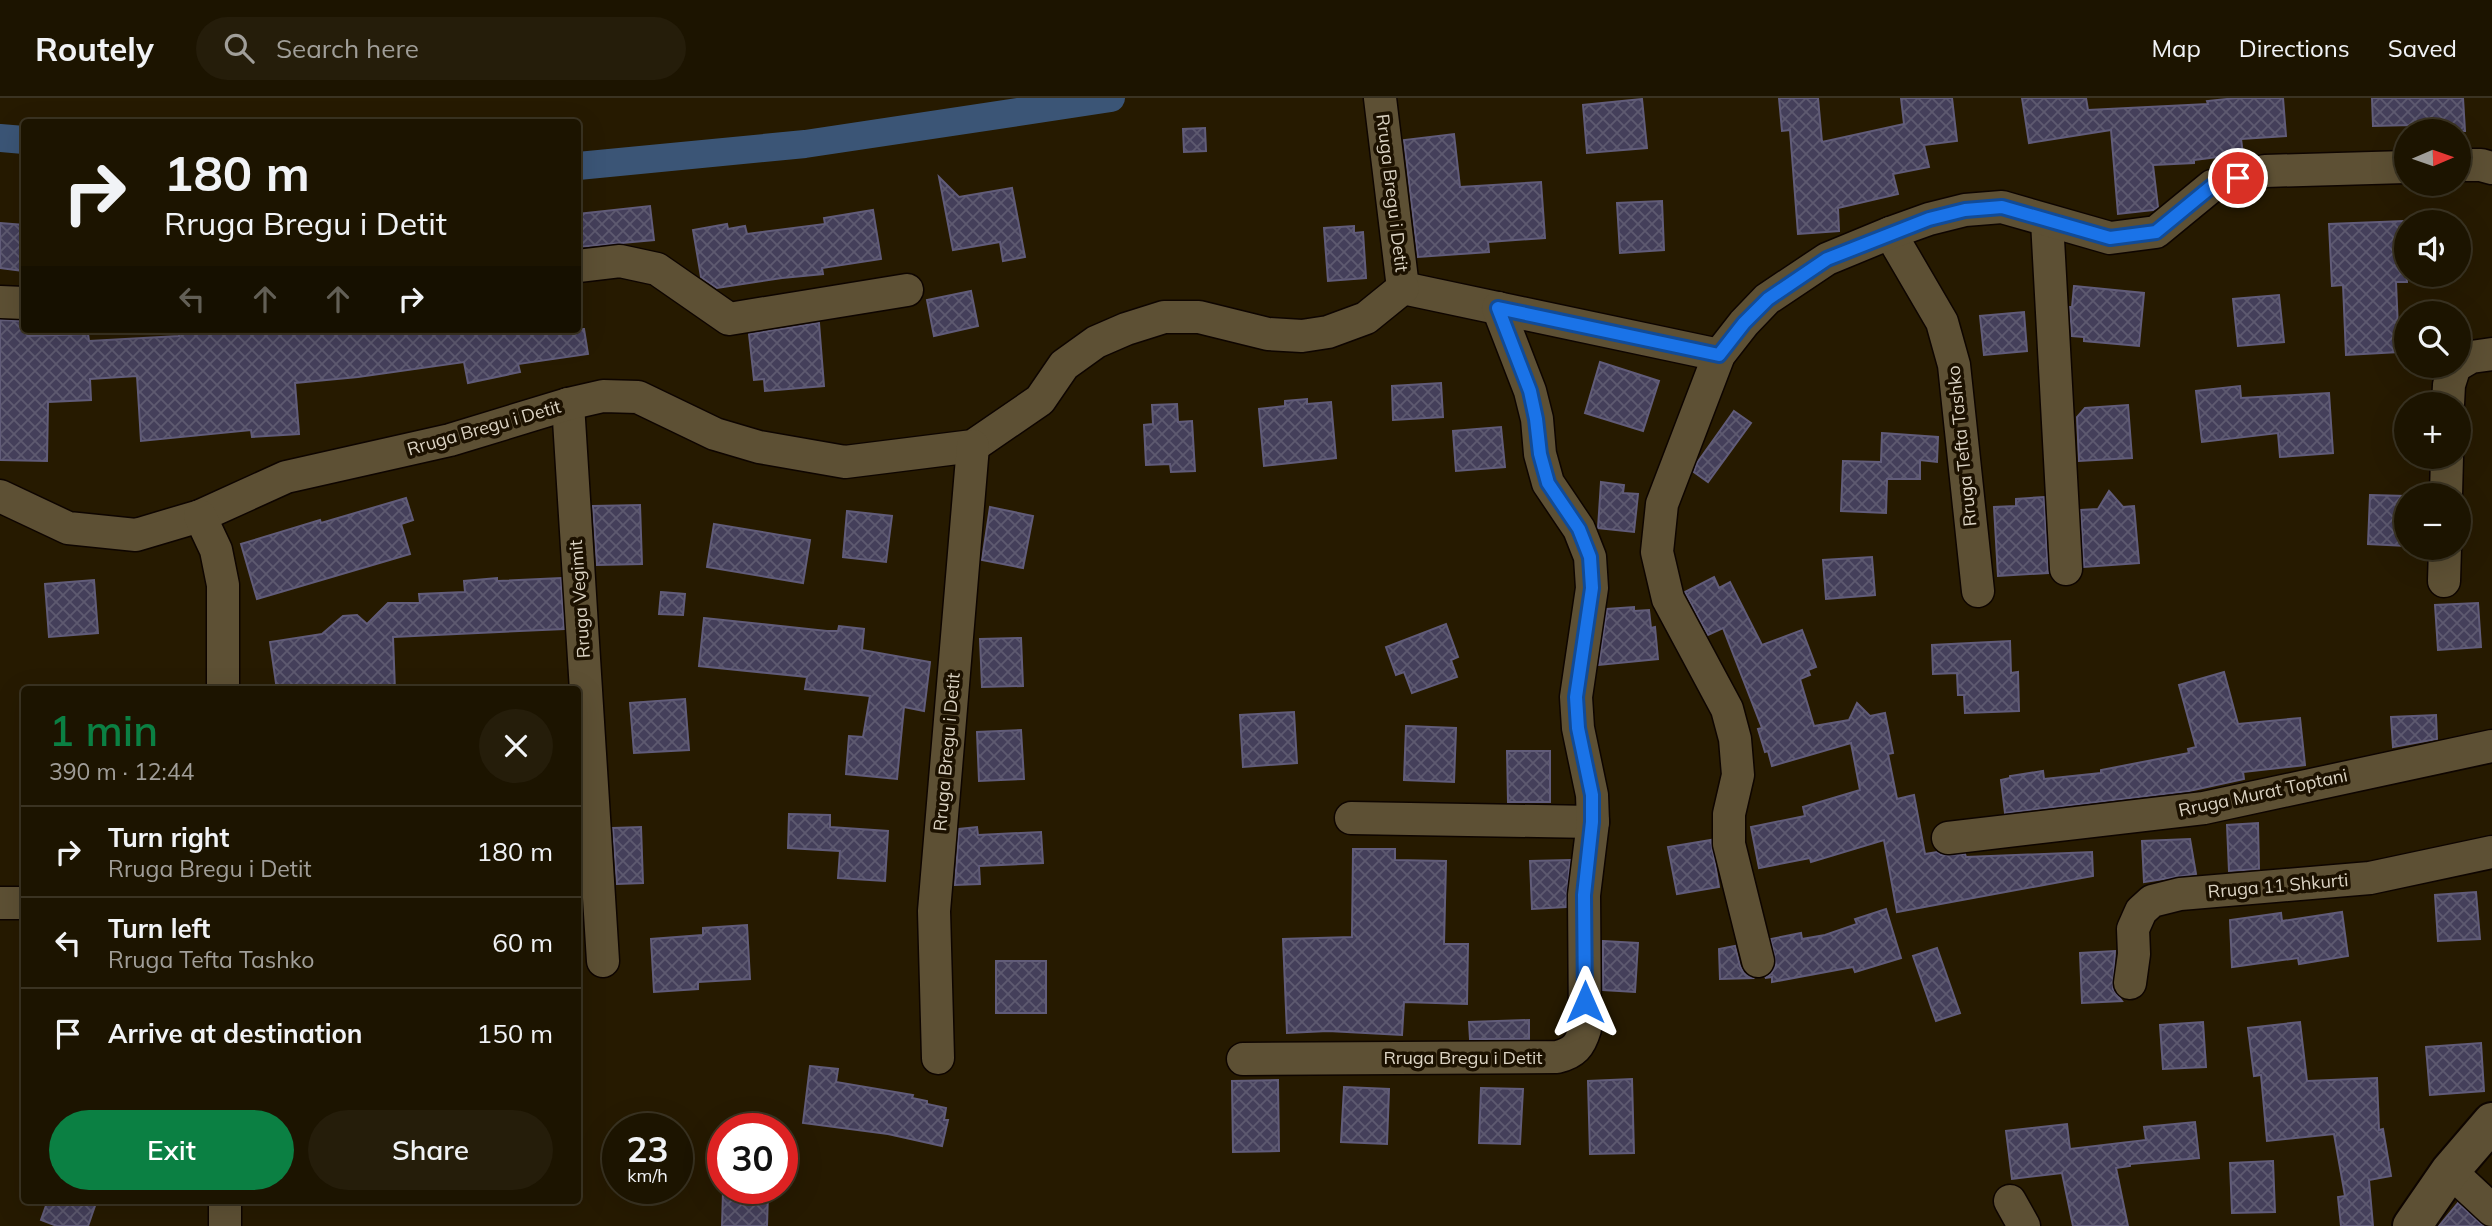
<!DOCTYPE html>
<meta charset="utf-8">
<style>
:root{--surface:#1c1400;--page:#251d0a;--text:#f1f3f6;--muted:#a09e99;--line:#3a3322;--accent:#0b8043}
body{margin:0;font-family:Mulish,sans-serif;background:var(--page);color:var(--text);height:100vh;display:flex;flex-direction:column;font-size:26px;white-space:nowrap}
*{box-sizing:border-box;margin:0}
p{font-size:23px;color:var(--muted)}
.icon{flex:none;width:38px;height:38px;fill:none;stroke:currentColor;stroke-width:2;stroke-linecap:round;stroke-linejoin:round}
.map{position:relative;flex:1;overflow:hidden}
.side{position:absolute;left:21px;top:588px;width:560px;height:518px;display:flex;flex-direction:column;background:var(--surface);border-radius:7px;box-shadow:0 7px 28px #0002,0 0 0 2px var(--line)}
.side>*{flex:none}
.banner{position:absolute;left:21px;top:21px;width:560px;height:214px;border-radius:7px;box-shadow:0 7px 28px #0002,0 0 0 2px var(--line);background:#1c1400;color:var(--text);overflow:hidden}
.needle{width:46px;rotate:88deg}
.controls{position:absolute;left:2394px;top:21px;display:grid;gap:14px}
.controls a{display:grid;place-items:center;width:77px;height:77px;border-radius:50%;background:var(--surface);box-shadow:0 7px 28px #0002,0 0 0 2px var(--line);font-size:35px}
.speed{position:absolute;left:602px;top:1015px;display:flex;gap:14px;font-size:35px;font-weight:700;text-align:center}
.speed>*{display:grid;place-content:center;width:91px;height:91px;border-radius:50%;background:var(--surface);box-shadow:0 7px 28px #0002,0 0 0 2px var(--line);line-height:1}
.speed small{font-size:18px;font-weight:400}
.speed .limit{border:10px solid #d22;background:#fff;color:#111}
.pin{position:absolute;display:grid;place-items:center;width:60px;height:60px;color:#fff;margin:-30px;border:4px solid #fff;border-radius:50%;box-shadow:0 2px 7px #0007}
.me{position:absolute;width:77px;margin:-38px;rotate:0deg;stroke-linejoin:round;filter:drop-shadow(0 0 5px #0008)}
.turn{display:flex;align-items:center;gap:24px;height:147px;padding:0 28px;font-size:32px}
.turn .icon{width:91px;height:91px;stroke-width:2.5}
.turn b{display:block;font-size:49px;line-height:60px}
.lanes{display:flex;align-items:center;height:66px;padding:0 28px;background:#0003;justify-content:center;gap:35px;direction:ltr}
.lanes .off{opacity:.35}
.round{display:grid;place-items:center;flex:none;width:74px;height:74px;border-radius:37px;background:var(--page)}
.head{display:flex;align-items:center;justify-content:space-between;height:119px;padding:0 28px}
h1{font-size:42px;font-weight:600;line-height:52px;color:var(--accent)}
.cta{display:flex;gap:14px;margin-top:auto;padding:14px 28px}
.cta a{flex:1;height:80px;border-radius:42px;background:var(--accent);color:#fff;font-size:28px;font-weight:600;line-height:80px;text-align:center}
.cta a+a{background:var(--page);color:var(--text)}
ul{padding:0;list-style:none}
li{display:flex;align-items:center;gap:21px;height:91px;padding:0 28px;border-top:2px solid var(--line)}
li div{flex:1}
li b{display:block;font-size:26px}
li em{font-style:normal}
header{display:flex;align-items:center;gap:42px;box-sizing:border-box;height:98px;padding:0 35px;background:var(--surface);border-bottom:2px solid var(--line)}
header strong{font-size:33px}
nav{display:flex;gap:38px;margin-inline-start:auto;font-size:24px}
.search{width:490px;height:63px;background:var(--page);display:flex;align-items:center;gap:18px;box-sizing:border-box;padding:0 24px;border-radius:38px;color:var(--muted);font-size:26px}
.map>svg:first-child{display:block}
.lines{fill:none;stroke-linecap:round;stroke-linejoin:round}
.canal{stroke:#3b5576;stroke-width:28}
.building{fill:url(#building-cross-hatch);stroke:#615c79;stroke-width:2}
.street-casing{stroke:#0e0500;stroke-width:35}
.secondary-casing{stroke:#0e0500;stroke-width:42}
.street{stroke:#5d5034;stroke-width:32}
.secondary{stroke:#5d5034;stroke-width:38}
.route-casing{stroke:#114b97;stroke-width:18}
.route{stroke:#1a73e8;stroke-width:12}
.labels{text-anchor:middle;stroke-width:7;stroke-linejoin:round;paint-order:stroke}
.street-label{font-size:18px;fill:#dbd3c3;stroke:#1c1100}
</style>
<header>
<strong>Routely</strong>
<div class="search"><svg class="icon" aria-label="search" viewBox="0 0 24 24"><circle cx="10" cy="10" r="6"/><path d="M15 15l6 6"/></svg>Search here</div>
<nav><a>Map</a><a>Directions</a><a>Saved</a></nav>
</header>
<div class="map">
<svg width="2492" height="1128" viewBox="0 0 2492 1128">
<defs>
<pattern id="building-cross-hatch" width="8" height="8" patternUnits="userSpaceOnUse" patternTransform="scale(1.75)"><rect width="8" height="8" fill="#443f5a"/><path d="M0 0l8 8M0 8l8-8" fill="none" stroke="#5e5a70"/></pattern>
</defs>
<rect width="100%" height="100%" fill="#261a00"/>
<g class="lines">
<g class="canal">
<path d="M 0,40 L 24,42"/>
<path d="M 578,68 L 805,46 L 1111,0"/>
</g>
</g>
<g class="building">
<path d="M 1779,0 L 1818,0 L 1822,44 L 1904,26 L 1901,0 L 1952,0 L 1957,43 L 1924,47 L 1929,69 L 1893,76 L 1898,96 L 1838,110 L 1839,133 L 1798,136 L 1790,32 L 1782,33 Z"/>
<path d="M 2022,0 L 2086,0 L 2088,12 L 2208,6 L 2207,3 L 2237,0 L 2283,0 L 2286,38 L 2241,41 L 2243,56 L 2194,62 L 2194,65 L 2153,67 L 2158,109 L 2153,112 L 2118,116 L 2111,32 L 2029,45 Z"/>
<path d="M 2372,0 L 2463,0 L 2465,33 L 2413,33 L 2412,27 L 2373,28 Z"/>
<path d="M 1642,1 L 1647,50 L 1587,55 L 1583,7 Z"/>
<path d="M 1205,30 L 1206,53 L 1184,54 L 1183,31 Z"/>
<path d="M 1454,36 L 1460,89 L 1541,84 L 1545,140 L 1488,144 L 1489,154 L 1418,159 L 1404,42 Z"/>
<path d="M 939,79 L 959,99 L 1012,90 L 1025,159 L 1003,163 L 1000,144 L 953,152 Z"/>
<path d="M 1662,103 L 1664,152 L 1620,155 L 1617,105 Z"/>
<path d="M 650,108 L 654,142 L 578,149 L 578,116 Z"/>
<path d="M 873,112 L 881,161 L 822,170 L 823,176 L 782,180 L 717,190 L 701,179 L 693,132 L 727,126 L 728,131 L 745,128 L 747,136 L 825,126 L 824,120 Z"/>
<path d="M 2404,123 L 2407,184 L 2396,184 L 2399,254 L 2346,257 L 2343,187 L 2332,188 L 2329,126 Z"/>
<path d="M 0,125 L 24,127 L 24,173 L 0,170 Z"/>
<path d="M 1354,128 L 1354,135 L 1363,134 L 1366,180 L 1328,183 L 1324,130 Z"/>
<path d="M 2074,188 L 2144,195 L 2139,248 L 2084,243 L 2084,239 L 2072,238 L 2070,209 L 2072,209 Z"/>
<path d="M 971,193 L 978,228 L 934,238 L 927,202 Z"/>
<path d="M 2279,197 L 2284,244 L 2238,248 L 2233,201 Z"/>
<path d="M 2024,214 L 2027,253 L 1984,257 L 1980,218 Z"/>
<path d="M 0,222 L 24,223 L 28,238 L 88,236 L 89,243 L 179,238 L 179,235 L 219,231 L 291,231 L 291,234 L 321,231 L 584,231 L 588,256 L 518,266 L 520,274 L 468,285 L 464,264 L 358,279 L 295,285 L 299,336 L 252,339 L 251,332 L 141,343 L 137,278 L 90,281 L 91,302 L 48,304 L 47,363 L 0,362 Z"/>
<path d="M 819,225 L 824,288 L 765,293 L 764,281 L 754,282 L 749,236 Z"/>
<path d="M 1600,264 L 1659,283 L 1643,333 L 1585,315 Z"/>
<path d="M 1441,285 L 1443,319 L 1393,322 L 1392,288 Z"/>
<path d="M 2240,288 L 2241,300 L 2329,295 L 2333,355 L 2280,359 L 2278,335 L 2202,344 L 2196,293 Z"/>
<path d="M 1307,301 L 1307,306 L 1331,304 L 1336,360 L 1264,368 L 1259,311 L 1285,308 L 1285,303 Z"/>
<path d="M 1177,306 L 1178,324 L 1192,323 L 1195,373 L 1171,374 L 1170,366 L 1146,367 L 1144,327 L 1153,326 L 1152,307 Z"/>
<path d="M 2128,307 L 2132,360 L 2079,363 L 2077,319 L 2085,310 Z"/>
<path d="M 1734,313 L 1751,325 L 1708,384 L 1694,374 L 1697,365 Z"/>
<path d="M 1501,329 L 1505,369 L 1456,373 L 1453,333 Z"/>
<path d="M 1882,335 L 1938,339 L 1937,364 L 1920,362 L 1920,381 L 1887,381 L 1886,415 L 1841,413 L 1843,363 L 1881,364 Z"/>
<path d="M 1601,384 L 1624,387 L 1623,395 L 1638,396 L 1634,434 L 1598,430 Z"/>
<path d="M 2109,393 L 2123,409 L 2134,408 L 2139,465 L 2084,469 L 2081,412 L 2098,411 Z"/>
<path d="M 2370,397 L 2406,398 L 2406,448 L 2368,446 Z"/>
<path d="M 2044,399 L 2048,475 L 1998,478 L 1994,409 L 2016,408 L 2016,401 Z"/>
<path d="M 406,400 L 413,422 L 401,426 L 410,456 L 257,501 L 241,446 L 320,422 L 321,425 Z"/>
<path d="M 640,407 L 642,466 L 597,467 L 593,408 Z"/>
<path d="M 990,409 L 1033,418 L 1023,470 L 982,462 Z"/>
<path d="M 847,413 L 892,418 L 886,464 L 843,459 Z"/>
<path d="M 714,426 L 810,442 L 803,485 L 707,469 Z"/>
<path d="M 1872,459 L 1875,497 L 1826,501 L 1823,462 Z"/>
<path d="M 1714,479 L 1719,490 L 1730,484 L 1762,547 L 1802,532 L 1816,569 L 1808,572 L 1810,577 L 1800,581 L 1814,628 L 1849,622 L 1857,605 L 1870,618 L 1885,615 L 1893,655 L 1888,656 L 1897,701 L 1914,697 L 1925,756 L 1937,754 L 1941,757 L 1965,756 L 1966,759 L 2092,754 L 2093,778 L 1897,814 L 1884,742 L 1811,764 L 1810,760 L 1759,770 L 1751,729 L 1805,718 L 1803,709 L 1860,692 L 1851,645 L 1772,668 L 1768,653 L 1765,654 L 1758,631 L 1762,630 L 1723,530 L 1708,537 L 1685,494 Z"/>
<path d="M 497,480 L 497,483 L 561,480 L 564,531 L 393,539 L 395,592 L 277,592 L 270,544 L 322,536 L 343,518 L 357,517 L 367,526 L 388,505 L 420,505 L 419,496 L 465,494 L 464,483 Z"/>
<path d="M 94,482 L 98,535 L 49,539 L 45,486 Z"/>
<path d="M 661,494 L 685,496 L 683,517 L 659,516 Z"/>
<path d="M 2478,505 L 2481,549 L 2438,552 L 2435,507 Z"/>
<path d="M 1634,509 L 1634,513 L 1649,512 L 1651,530 L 1655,529 L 1658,561 L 1599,567 L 1607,511 Z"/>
<path d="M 704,520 L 827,533 L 838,533 L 839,528 L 864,531 L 862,552 L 930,564 L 924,613 L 904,609 L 897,681 L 846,676 L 849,638 L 863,639 L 870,598 L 805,591 L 807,579 L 699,568 Z"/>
<path d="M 1446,526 L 1458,559 L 1451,562 L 1457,579 L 1412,595 L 1404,574 L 1396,577 L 1386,549 Z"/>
<path d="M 1021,540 L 1023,588 L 982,589 L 980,541 Z"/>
<path d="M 2010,543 L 2011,575 L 2018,574 L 2019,613 L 1965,615 L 1964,597 L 1958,597 L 1957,575 L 1933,576 L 1932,547 Z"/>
<path d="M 2224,574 L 2238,626 L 2300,620 L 2305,667 L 2243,674 L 2244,681 L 2189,693 L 2005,715 L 2001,682 L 2010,680 L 2010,678 L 2043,673 L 2044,681 L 2101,675 L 2101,672 L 2189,655 L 2188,651 L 2196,649 L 2179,587 Z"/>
<path d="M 685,601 L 689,652 L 634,655 L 630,605 Z"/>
<path d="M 1294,614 L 1297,665 L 1243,669 L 1240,617 Z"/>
<path d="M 2436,617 L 2437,641 L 2393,649 L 2391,619 Z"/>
<path d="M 1406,628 L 1456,630 L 1454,684 L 1404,682 Z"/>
<path d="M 1021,632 L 1024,681 L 979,683 L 977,634 Z"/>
<path d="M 1507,653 L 1550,653 L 1550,704 L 1508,704 Z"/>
<path d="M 789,716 L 830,717 L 830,729 L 888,733 L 885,783 L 838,780 L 840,753 L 788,750 Z"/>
<path d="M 2258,725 L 2259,771 L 2229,773 L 2227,727 Z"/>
<path d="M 641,729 L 643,785 L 617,786 L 613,730 Z"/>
<path d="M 977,729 L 978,737 L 1041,734 L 1043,765 L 979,768 L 980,786 L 955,787 L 959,731 Z"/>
<path d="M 2190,741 L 2196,776 L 2144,784 L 2142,743 Z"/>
<path d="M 1711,742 L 1719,789 L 1677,796 L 1668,749 Z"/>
<path d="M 1353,751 L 1395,751 L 1395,762 L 1446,763 L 1444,846 L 1468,846 L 1467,906 L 1404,904 L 1402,937 L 1328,933 L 1287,935 L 1283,841 L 1352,839 Z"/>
<path d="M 1570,762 L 1566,809 L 1532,811 L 1530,763 Z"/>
<path d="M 2476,794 L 2480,841 L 2438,843 L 2435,797 Z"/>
<path d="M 1886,811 L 1901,860 L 1855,874 L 1853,869 L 1772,884 L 1772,879 L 1765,880 L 1771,876 L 1776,867 L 1771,841 L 1801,835 L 1802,841 L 1825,837 L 1857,826 L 1855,821 Z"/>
<path d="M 2342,814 L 2348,858 L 2299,866 L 2298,860 L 2232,869 L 2230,822 L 2281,815 L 2282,823 Z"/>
<path d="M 747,827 L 750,881 L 698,884 L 698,891 L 654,894 L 651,841 L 703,837 L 703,830 Z"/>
<path d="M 1603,843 L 1638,845 L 1635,894 L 1603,892 Z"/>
<path d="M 1735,848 L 1740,868 L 1744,875 L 1752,880 L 1720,881 L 1719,851 Z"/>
<path d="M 1937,850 L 1960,915 L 1936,923 L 1913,858 Z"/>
<path d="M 2115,853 L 2113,891 L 2122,903 L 2082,905 L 2080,855 Z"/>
<rect x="996" y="863" width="50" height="52"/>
<path d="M 1529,922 L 1529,941 L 1470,941 L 1469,924 Z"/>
<path d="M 2203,924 L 2206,969 L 2163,971 L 2160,927 Z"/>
<path d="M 2300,924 L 2307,983 L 2377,980 L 2379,1032 L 2383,1031 L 2391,1078 L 2369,1082 L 2373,1128 L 2341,1128 L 2338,1099 L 2345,1098 L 2334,1036 L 2267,1043 L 2261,977 L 2254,978 L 2248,930 Z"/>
<path d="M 2481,945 L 2484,993 L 2430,997 L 2426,949 Z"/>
<path d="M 810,968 L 838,971 L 836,984 L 913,997 L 912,1000 L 927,1003 L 927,1006 L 946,1010 L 944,1022 L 948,1022 L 942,1048 L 888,1036 L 803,1025 Z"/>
<path d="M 1632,981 L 1634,1055 L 1590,1056 L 1588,983 Z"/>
<path d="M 1278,982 L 1279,1053 L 1233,1054 L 1232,983 Z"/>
<path d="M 1344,989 L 1389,991 L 1387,1046 L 1341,1044 Z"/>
<path d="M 1481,990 L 1523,991 L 1520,1046 L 1479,1045 Z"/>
<path d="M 2195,1024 L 2199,1060 L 2130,1066 L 2130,1068 L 2116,1070 L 2128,1128 L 2073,1128 L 2062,1075 L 2012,1081 L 2006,1033 L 2067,1026 L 2070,1051 L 2146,1042 L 2144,1029 Z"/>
<path d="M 2273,1063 L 2275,1114 L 2232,1115 L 2230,1065 Z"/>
<path d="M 723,1093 L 768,1095 L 767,1128 L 722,1128 Z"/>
<path d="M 48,1102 L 97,1102 L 88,1128 L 57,1128 L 41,1122 Z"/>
<path d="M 2458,1105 L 2480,1125 L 2484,1128 L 2439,1128 Z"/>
</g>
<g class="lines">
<g class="street-casing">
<g id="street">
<path d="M 1380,0 L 1403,190"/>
<path d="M 2459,67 L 2481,67 L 2492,70"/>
<path d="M 2047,123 L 2066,471"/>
<path d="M 1890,135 L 1942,224 L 1954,267 L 1978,493"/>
<path d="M 578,168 L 620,163 L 657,171 L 729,221 L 907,192"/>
<path d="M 1403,190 L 1719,257"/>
<path d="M 0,204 L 24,205"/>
<path d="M 2459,266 L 2471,259 L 2492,256"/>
<path d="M 568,306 L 603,863"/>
<path d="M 2448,306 L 2449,287 L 2455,268"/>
<path d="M 2446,397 L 2447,359"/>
<path d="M 0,398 L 68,430 L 136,437 L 200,418 L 286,379 L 450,342 L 568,306 L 603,298 L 638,299 L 715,336 L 759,349 L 845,364 L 973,348 L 1040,302 L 1064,267 L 1096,244 L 1126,231 L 1164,219 L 1199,219 L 1268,236 L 1302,238 L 1328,234 L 1366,220 L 1403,190"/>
<path d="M 200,418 L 216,452 L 223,487 L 223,592"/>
<path d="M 2444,483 L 2445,450"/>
<path d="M 1351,720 L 1593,724"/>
<path d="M 1948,740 L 2204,710 L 2492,648"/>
<path d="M 0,805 L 24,805"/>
<path d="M 1758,863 L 1729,746 L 1729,716 L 1738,677 L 1735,641 L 1727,611 L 1668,501 L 1657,454 L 1662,406 L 1719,257 L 1744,225 L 1767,201 L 1827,161 L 1890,135 L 1929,121 L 1965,112 L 2002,109 L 2110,140 L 2156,134 L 2212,88 L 2265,73 L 2406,69"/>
<path d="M 2130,885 L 2134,856 L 2133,831 L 2141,813 L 2152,803 L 2180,796 L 2370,780 L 2492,754"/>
<path d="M 938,960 L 934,813 L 973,348"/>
<path d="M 1243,961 L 1557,959 C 1574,955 1580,948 1585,931 L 1584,797 L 1593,724 L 1592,697 L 1578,630 L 1576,599 L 1592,490 L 1590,459 L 1579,431 L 1548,385 L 1540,356 L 1537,321 L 1530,293 L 1498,210"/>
<path d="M 2450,1073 L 2492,1112"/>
<path d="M 225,1102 L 225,1128"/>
<path d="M 2010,1103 L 2024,1128"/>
</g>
</g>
<g class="secondary-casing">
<path id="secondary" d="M 2412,1128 L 2450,1073 L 2492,1024"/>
</g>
<use href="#street" class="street"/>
<use href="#secondary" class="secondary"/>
</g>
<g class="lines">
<g class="route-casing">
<path id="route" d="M 1585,904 L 1584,797 L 1592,724 L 1592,697 L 1578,630 L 1576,599 L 1592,490 L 1590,459 L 1579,431 L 1548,385 L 1540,356 L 1536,321 L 1530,293 L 1498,210 L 1719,257 L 1744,225 L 1768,201 L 1827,161 L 1929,121 L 1965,112 L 2002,109 L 2110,140 L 2156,134 L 2212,88 L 2238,80"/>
</g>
<use href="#route" class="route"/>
</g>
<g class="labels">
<g class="street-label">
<text transform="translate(1392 95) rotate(83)" y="6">Rruga Bregu i Detit</text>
<text transform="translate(484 330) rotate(-16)" y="6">Rruga Bregu i Detit</text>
<text transform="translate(1962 348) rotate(-96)" y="6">Rruga Tefta Tashko</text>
<text transform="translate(580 501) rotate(-94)" y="6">Rruga Vegimit</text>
<text transform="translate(947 654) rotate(-85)" y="6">Rruga Bregu i Detit</text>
<text transform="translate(2263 695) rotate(-12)" y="6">Rruga Murat Toptani</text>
<text transform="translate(2278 788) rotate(-5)" y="6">Rruga 11 Shkurti</text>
<text x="1463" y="966">Rruga Bregu i Detit</text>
</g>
</g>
</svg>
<div class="controls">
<a><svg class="needle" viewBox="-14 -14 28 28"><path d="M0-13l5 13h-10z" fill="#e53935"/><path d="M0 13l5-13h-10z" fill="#a09e99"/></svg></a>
<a><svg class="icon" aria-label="sound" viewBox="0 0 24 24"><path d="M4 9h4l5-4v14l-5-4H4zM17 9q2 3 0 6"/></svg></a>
<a><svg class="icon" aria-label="search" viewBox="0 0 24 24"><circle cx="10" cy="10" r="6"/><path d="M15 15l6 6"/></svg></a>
<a>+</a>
<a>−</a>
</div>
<div class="speed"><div>23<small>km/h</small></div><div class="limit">30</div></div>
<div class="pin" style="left:2238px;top:80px;background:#d93025"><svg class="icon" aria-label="arrive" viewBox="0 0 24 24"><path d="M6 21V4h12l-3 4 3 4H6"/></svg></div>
<svg class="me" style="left:1585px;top:904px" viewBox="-20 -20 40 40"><path d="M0-17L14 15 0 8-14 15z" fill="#1a73e8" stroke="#fff" stroke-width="4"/></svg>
<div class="banner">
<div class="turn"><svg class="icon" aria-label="right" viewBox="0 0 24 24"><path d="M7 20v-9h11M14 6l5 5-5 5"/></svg><div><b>180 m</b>Rruga Bregu i Detit</div></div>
<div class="lanes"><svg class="icon off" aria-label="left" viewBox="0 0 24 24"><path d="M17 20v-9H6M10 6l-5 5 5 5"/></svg><svg class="icon off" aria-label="ahead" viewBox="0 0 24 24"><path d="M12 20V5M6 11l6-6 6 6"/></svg><svg class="icon off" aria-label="ahead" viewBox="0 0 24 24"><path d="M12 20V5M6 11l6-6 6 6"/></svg><svg class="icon" aria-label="right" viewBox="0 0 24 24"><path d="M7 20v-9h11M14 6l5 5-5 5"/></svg></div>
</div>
<section class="side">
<div class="head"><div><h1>1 min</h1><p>390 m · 12:44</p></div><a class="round"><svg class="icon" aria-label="close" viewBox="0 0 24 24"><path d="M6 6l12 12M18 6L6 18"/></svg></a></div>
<ul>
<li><svg class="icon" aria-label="right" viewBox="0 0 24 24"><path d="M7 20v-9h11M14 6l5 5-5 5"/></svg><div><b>Turn right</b><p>Rruga Bregu i Detit</p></div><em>180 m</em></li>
<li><svg class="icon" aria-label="left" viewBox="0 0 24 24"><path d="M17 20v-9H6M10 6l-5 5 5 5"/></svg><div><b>Turn left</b><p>Rruga Tefta Tashko</p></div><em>60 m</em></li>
<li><svg class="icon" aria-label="arrive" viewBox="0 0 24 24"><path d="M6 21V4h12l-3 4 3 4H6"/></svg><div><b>Arrive at destination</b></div><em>150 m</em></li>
</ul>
<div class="cta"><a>Exit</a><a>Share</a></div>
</section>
</div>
